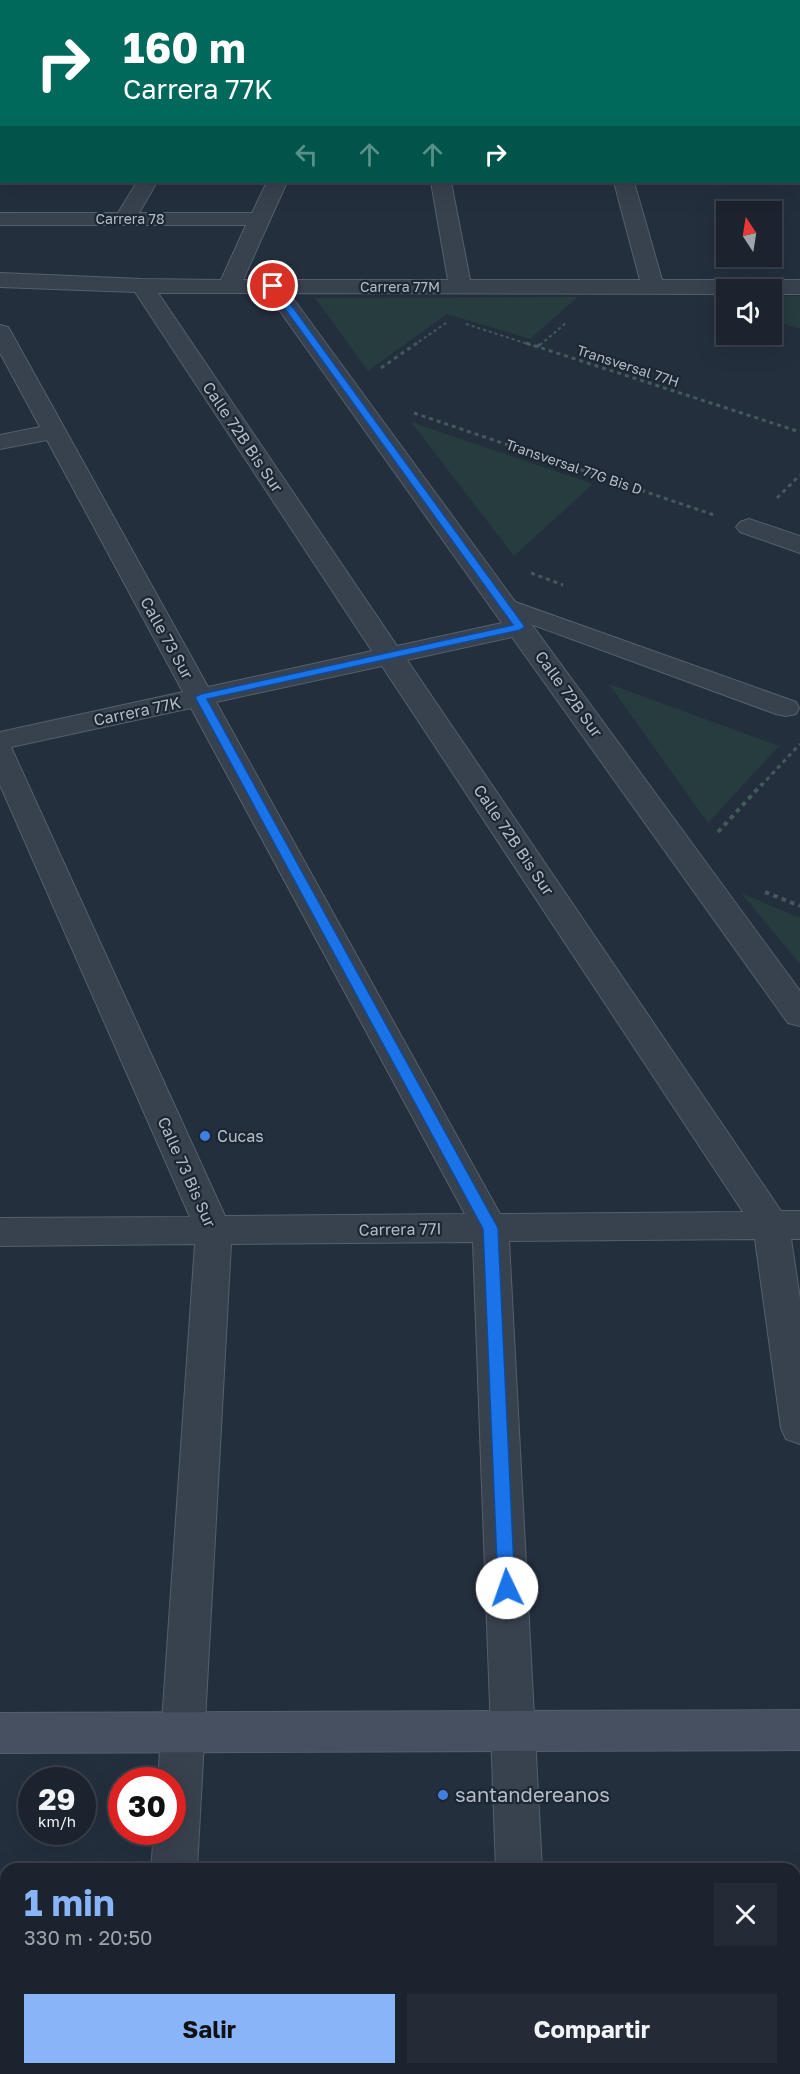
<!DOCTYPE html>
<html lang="es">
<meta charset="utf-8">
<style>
:root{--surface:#1b232e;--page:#242b36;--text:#f1f3f6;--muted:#a0a4aa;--line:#39404a;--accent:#8ab4f8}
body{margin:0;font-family:"Golos Text",sans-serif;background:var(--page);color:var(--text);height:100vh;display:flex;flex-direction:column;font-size:22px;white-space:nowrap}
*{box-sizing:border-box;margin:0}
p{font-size:20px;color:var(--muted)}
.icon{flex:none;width:33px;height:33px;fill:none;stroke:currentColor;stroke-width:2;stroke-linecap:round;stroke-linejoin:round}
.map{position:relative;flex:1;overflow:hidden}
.sheet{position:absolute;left:0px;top:1863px;width:801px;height:212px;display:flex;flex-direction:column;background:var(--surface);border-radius:18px 18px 0 0;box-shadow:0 6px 24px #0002,0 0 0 2px var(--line)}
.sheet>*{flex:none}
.banner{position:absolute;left:0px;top:0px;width:801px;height:183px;box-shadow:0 6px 24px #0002,0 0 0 2px var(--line);background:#00695c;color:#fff;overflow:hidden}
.needle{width:39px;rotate:348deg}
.buttons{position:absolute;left:716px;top:201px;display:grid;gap:12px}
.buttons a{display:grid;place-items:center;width:66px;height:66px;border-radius:0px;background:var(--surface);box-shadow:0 6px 24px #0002,0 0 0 2px var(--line);font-size:30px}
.speed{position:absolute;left:18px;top:1767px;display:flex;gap:12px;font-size:30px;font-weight:700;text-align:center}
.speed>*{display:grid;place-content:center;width:78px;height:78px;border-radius:50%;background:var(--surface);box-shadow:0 6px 24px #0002,0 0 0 2px var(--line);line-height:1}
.speed small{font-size:15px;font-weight:400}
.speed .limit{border:9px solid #d22;background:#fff;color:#111}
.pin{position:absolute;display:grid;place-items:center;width:51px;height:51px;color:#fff;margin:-26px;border:3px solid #fff;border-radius:50%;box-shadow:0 2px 6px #0007}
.me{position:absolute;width:66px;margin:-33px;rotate:357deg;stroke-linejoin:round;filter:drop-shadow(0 0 4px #0008)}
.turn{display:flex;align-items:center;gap:21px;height:126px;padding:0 24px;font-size:27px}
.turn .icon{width:78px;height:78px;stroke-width:2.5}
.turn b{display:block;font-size:42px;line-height:51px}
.lanes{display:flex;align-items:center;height:57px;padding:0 24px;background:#0003;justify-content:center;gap:30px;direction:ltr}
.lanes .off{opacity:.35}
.round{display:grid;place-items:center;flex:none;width:63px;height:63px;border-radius:0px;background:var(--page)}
.headline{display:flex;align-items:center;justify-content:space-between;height:102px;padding:0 24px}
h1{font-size:36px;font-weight:700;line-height:45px;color:var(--accent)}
.button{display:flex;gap:12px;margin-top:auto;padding:12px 24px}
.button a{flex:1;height:69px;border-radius:0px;background:var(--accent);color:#111;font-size:24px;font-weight:700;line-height:69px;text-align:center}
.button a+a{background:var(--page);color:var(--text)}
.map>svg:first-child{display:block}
.green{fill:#263c3f}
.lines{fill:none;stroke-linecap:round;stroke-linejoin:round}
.lane-casing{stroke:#565f6c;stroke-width:2}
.street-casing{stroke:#565f6c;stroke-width:2}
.secondary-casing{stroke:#565f6c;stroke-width:2}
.path-far2{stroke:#44595c;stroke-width:2;stroke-dasharray:3 3;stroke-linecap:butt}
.path-far1{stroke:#44595c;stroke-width:3;stroke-dasharray:4 4;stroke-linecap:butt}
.path{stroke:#44595c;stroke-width:4;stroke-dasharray:4.5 4.5;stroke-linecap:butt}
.lane{fill:#38414e;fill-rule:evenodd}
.street{fill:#38414e;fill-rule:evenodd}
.secondary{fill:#465061;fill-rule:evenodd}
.route{fill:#1a73e8;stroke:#114b97;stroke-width:1.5}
.shop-dot{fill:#3f7fe0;stroke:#1d2633;stroke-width:2}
.labels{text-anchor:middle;stroke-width:4.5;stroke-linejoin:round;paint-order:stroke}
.far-street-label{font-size:14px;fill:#b4bcc9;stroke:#1d2633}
.street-label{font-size:16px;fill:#b4bcc9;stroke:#1d2633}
.poi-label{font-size:16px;fill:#b4bcc9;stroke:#1d2633;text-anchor:start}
.near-poi-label{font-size:20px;fill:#b4bcc9;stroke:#1d2633;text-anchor:start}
</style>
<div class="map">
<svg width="800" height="2074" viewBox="0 0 800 2074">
<rect width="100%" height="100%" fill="#242f3e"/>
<g class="green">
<path d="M 771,296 L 800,296 L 800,329 L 771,319 Z"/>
<path d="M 578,297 L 530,339 L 447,314 L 368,371 L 315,298 Z"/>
<path d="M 411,422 L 593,484 L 514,556 Z"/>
<path d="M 609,684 L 779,746 L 708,823 Z"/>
<path d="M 741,893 L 800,918 L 800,964 Z"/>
</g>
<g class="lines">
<g class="lane-casing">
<path id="lane" d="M 504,598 L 796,702 L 799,708 L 796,714 L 786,716 L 776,714 L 495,611 L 491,606 L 495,601 Z"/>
</g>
<g class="street-casing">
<g id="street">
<path d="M 0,0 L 10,0 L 2,2 L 0,9 Z"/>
<path d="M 400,0 L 418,0 L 419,2 L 401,2 Z"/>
<rect x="566" y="0" width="18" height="2"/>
<rect x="757" y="0" width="18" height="2"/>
<rect x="0" y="44" width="2" height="12"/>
<rect x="0" y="130" width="2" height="12"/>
<path d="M 137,182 L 157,182 L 139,213 L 252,213 L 267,182 L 287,182 L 243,280 L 448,280 L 431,182 L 451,182 L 470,280 L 640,280 L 614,182 L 634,182 L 662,280 L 800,280 L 800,294 L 771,294 L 771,290 L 726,290 L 726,294 L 289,293 L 800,991 L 800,1026 L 788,1023 L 512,637 L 407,660 L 781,1211 L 800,1211 L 800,1239 L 791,1239 L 800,1299 L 800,1444 L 786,1439 L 781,1428 L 755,1239 L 509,1241 L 542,1869 L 496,1869 L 473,1242 L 231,1244 L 197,1869 L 151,1869 L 154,1832 L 172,1832 L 172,1780 L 158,1780 L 195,1244 L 0,1246 L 0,1218 L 190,1217 L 0,785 L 0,732 L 183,692 L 47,440 L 0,449 L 0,435 L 40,427 L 0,353 L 0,325 L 8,327 L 11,332 L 208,687 L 372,651 L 135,292 L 0,287 L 0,273 L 142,279 L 221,280 L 246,225 L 0,225 L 0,213 L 118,213 ZM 158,293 L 267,293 L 502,623 L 397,646 ZM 382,666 L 743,1212 L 500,1214 L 216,702 ZM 191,708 L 465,1214 L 225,1216 L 11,747 Z"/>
<path d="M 749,519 L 800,536 L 800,553 L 740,532 L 736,527 L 740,522 Z"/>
<rect x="138" y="2068" width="48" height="6"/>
<path d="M 502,2068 L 550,2068 L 551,2074 L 503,2074 Z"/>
</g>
</g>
<g class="secondary-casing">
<path id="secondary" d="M 800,1710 L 800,1750 L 0,1753 L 0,1713 Z"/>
</g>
<g class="path-far2">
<path d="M 466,324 L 531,345"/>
<path d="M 414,345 L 446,323"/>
<path d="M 540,345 L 566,323"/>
</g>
<g class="path-far1">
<path d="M 526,343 L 800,432"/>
<path d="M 537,347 L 541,343"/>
<path d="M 381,368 L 417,343"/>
<path d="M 414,413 L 714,515"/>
<path d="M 777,498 L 800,475"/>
<path d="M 531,573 L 563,585"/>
<path d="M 761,786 L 800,744"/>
</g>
<g class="path">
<path d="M 718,832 L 762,784"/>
<path d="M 765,892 L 800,906"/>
</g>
<use href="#lane" class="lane"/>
<use href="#street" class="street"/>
<use href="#secondary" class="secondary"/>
</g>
<path class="route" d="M 270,284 L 276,284 L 525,627 L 520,630 L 207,699 L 498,1228 L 515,1588 L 513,1593 L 507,1595 L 501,1593 L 498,1588 L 483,1229 L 195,697 L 201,694 L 513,625 L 270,288 Z"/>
<g class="shop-dot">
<circle cx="205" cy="1136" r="6"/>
<circle cx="443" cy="1795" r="6"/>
</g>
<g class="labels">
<g class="far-street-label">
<text x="130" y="224">Carrera 78</text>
<text x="400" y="292">Carrera 77M</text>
<text transform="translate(628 366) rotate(18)" y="5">Transversal 77H</text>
<text transform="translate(574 467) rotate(19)" y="5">Transversal 77G Bis D</text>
</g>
<g class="street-label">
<text transform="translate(243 437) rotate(56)" y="6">Calle 72B Bis Sur</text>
<text transform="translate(167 638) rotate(61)" y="6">Calle 73 Sur</text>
<text transform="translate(569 694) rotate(54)" y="6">Calle 72B Sur</text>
<text transform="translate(137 711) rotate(-12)" y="6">Carrera 77K</text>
<text transform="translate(514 840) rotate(56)" y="6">Calle 72B Bis Sur</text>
<text transform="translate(187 1172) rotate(66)" y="6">Calle 73 Bis Sur</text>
<text transform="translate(400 1229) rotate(-1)" y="6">Carrera 77I</text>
</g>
<g class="poi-label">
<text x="217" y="1142">Cucas</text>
</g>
<g class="near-poi-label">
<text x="455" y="1802">santandereanos</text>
</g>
</g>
</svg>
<div class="buttons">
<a><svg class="needle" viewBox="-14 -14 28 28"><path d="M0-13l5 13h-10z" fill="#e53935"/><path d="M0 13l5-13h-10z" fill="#a0a4aa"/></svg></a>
<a><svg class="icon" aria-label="sound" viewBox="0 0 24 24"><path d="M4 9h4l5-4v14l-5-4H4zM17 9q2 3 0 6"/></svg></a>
</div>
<div class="speed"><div>29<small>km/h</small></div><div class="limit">30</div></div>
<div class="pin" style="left:273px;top:286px;background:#d93025"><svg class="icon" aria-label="arrive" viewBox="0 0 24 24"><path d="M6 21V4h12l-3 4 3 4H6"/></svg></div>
<svg class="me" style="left:507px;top:1588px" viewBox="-20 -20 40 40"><circle r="19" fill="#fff"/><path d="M0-13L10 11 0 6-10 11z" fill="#1a73e8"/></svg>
<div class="banner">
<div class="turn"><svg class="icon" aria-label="right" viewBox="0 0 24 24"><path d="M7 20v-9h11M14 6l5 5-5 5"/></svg><div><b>160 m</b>Carrera 77K</div></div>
<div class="lanes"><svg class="icon off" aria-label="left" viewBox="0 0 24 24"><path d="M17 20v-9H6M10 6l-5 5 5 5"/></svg><svg class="icon off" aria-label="ahead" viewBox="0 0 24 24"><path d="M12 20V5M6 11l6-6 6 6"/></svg><svg class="icon off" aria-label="ahead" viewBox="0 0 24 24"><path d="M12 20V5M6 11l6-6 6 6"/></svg><svg class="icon" aria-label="right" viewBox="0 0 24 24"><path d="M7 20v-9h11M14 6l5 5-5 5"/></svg></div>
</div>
<section class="sheet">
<div class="headline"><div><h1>1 min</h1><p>330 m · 20:50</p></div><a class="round"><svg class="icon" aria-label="close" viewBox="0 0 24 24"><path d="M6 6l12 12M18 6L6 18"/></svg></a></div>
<div class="button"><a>Salir</a><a>Compartir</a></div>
</section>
</div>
